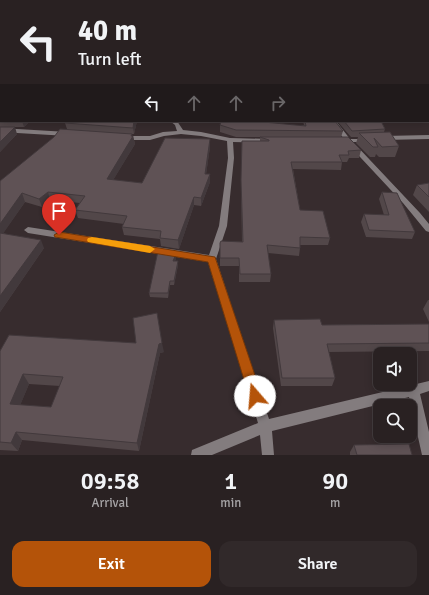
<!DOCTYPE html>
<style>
:root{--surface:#292122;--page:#31292a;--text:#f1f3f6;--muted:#a5a3a5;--line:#453e40;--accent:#b45309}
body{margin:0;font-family:Signika,sans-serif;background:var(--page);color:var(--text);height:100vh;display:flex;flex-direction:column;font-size:15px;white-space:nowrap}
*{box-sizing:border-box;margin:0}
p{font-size:13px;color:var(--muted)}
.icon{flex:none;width:22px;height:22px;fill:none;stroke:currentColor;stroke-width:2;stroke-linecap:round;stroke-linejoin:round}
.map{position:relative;height:455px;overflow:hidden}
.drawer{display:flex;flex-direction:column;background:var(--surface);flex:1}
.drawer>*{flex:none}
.guide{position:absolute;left:0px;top:0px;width:429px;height:122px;box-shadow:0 2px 10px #0003,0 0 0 1px var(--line);background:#292122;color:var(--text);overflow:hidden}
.controls{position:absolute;left:373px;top:347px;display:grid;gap:8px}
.controls a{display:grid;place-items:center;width:44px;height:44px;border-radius:8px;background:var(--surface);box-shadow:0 2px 10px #0003,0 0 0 1px var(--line);font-size:20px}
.pin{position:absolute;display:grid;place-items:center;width:34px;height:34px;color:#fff;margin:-41px -17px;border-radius:50% 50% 50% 0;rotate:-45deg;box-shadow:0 0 4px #0007}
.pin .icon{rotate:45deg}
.me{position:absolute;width:44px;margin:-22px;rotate:342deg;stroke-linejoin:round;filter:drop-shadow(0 0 3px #0008)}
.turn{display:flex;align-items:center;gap:14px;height:84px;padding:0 12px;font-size:18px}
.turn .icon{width:52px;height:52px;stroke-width:2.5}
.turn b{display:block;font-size:28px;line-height:34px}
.lanes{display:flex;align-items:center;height:38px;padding:0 12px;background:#0003;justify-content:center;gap:20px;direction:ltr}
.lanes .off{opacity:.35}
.eta{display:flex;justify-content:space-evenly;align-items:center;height:68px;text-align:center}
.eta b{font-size:24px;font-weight:600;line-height:28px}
.button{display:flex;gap:8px;margin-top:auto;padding:8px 12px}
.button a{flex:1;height:46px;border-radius:12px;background:var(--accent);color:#fff;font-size:16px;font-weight:600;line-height:46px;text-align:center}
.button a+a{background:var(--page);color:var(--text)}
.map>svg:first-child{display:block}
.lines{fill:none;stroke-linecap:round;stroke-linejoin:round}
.minor{fill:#837c7e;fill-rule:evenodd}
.wall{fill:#524749;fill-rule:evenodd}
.shaded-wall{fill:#42393c}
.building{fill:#5f5255;stroke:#42393c;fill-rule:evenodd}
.route{fill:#b45309;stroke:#753606}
.slow{fill:#f59e0b}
</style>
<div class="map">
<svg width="429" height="455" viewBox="0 0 429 455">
<rect width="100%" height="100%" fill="#372c2e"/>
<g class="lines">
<g class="minor">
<path d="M 170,121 L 177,121 L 183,130 L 201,132 L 230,138 L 270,139 L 273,141 L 270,143 L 233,142 L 234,158 L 227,226 L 216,259 L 269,419 L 429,381 L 429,391 L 420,394 L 429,432 L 429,455 L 422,455 L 409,397 L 272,431 L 274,455 L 262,455 L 260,435 L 212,455 L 191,455 L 192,450 L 258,423 L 208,262 L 28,233 L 24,230 L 28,227 L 209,255 L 219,226 L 228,158 L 227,141 L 201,136 L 181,134 L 164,136 L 150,140 L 124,140 L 121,138 L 124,136 L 150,136 L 163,132 L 177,131 L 175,125 Z"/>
<path d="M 330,121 L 336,121 L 350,139 L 370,139 L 370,141 L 368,142 L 353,142 L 420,213 L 429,224 L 429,232 L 426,231 L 403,203 L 347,143 L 340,142 L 340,140 L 344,139 Z"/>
<path d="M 0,128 L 68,132 L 71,134 L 68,136 L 0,132 Z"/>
<path d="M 429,135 L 429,139 L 384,140 L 381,138 L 384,136 Z"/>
</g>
</g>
<g class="wall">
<path d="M 0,0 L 429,0 L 429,116 L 428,115 L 428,1 L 1,1 L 1,121 L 30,121 L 24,127 L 9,127 L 17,134 L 0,152 Z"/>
<path d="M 137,121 L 134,134 L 132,134 L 132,136 L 133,136 L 135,144 L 113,180 L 142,183 L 210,139 L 210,147 L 206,174 L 210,182 L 201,206 L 194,205 L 179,249 L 161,246 L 160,239 L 124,235 L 122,227 L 124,224 L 78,218 L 75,210 L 80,203 L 50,200 L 42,207 L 25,202 L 3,233 L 44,248 L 0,312 L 0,181 L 67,129 L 65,123 Z"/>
<path d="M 303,121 L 335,121 L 343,131 L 341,137 L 361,150 L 359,158 L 349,158 L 347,162 L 342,162 L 341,170 L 293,169 L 300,210 L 330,238 L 328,245 L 300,245 L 300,248 L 299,256 L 268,253 L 271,274 L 270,282 L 239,282 L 239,266 L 220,266 L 220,243 L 242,242 L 241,187 L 242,141 L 260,141 L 260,137 L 283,137 L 236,137 L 220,132 L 220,125 L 304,125 Z"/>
<path d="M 337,121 L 381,121 L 385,129 L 384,132 L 399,146 L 395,157 L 379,157 L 376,154 L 375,157 L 370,157 L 356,143 L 358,137 L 351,137 Z"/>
<path d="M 429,183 L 429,212 L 413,195 L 417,185 Z"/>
<path d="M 382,192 L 415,232 L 412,239 L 366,237 L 361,222 L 364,214 L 384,215 L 379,199 Z"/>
<path d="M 176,258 L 175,261 L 178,261 L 178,265 L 174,285 L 170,285 L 168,298 L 150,297 L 149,293 Z"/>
<path d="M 428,300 L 429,300 L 429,322 L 423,309 Z"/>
<path d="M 274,320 L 322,325 L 429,324 L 429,351 L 329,352 L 335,378 L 332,386 L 281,386 L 273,328 Z"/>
<path d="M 0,351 L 164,352 L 160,353 L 139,451 L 22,440 L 18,451 L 0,450 ZM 29,384 L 60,386 L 51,407 L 20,405 Z"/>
<path d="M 354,445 L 412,455 L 350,455 L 350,452 Z"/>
</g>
<g class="shaded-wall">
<path d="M 22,121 L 30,121 L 24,127 Z"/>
<path d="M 134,121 L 137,121 L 134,134 L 133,128 Z"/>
<path d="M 15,127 L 17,134 L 0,152 L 0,142 Z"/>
<path d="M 132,134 L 132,138 L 133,136 L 135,144 L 109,187 L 107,179 L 131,136 Z"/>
<path d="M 210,139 L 210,147 L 205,182 L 205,174 Z"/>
<path d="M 210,174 L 210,182 L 201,206 L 201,198 Z"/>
<path d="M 48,192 L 50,200 L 42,207 L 39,199 Z"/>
<path d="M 22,193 L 25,202 L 0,238 L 0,224 Z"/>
<path d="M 194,197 L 194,205 L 179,249 L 178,240 Z"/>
<path d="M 41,240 L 44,248 L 0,312 L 0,296 Z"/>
<path d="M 176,254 L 176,258 L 174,265 L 173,261 Z"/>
<path d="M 178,261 L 178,265 L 174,285 L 174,281 Z"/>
<path d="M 170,281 L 170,285 L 168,298 L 168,293 Z"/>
<path d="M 162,343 L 164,352 L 160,353 L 139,451 L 137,443 L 159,344 Z"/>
<path d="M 23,374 L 29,384 L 17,413 L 10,404 Z"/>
<path d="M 16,432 L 22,440 L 18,451 L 11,443 Z"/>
</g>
<g class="building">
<path d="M 0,0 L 429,0 L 429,36 L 428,37 L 429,42 L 429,74 L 428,74 L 428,1 L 1,1 L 1,120 L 0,120 Z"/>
<path d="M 428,76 L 429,76 L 429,106 L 428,105 Z"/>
<path d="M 66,121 L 134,121 L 133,128 L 65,123 Z"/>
<path d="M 221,121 L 253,121 L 306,126 L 305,121 L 335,121 L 343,131 L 236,130 L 220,125 Z"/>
<path d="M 344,121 L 381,121 L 385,129 L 352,131 Z"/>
<path d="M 0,127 L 15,127 L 0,142 Z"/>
<path d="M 60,129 L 132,134 L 131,136 L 133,136 L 107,179 L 142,183 L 165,138 L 210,139 L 205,174 L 210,174 L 201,198 L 194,197 L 178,240 L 160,238 L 161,231 L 122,227 L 127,216 L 75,210 L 85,196 L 48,192 L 39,199 L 22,193 L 0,224 L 0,181 L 54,137 Z"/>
<path d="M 390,132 L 399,146 L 382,147 L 374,138 L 378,147 L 373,147 L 359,133 Z"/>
<path d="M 260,137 L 348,137 L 361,150 L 348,151 L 349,155 L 339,155 L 342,162 L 291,162 L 300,210 L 323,211 L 330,238 L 300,237 L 300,248 L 267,245 L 271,274 L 240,274 L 239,258 L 220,258 L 220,243 L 221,241 L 243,242 L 241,180 L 242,141 L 269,141 L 269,140 Z"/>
<path d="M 429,183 L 429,197 L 417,185 Z"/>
<path d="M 382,192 L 397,193 L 415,232 L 369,230 L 364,214 L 389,215 Z"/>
<path d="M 0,233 L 41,240 L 0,296 Z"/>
<path d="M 158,251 L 176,254 L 173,261 L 178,261 L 174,281 L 170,281 L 168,293 L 149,293 Z"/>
<path d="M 157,313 L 162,343 L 159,344 L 137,443 L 16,432 L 11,443 L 0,442 L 0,351 L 9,335 L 136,343 L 133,318 ZM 23,374 L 63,377 L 51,407 L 10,404 Z"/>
<path d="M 320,319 L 322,325 L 429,324 L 429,343 L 327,344 L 335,378 L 282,378 L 274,320 Z"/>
<path d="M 409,444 L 412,455 L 357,455 L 354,445 Z"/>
</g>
<path class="route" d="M 59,232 L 215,257 L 262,396 L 260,400 L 255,402 L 251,400 L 249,396 L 208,262 L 55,237 L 54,235 Z"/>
<path class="slow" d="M 92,237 L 150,246 L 155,249 L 150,253 L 88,242 L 87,240 L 88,238 Z"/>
</svg>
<div class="controls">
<a><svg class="icon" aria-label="sound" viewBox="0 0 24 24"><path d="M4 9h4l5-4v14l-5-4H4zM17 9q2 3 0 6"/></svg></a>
<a><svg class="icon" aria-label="search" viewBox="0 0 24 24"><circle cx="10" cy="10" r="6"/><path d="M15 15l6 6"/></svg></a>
</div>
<div class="pin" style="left:59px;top:235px;background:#d93025"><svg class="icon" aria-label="arrive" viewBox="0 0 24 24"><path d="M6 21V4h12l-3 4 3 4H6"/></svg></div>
<svg class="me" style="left:255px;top:396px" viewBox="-20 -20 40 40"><circle r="19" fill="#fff"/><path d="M0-13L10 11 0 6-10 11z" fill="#b45309"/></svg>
<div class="guide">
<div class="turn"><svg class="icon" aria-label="left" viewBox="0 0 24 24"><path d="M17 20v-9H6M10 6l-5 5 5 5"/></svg><div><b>40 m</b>Turn left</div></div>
<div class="lanes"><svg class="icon" aria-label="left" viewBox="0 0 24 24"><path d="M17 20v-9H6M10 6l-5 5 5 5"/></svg><svg class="icon off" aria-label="ahead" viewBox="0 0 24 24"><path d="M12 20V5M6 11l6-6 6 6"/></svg><svg class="icon off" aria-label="ahead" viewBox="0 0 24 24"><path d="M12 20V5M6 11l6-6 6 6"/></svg><svg class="icon off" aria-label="right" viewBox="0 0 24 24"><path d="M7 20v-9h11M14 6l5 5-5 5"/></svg></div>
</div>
</div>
<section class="drawer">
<div class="eta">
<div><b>09:58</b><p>Arrival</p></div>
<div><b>1</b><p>min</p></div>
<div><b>90</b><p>m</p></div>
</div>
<div class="button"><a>Exit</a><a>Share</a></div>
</section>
